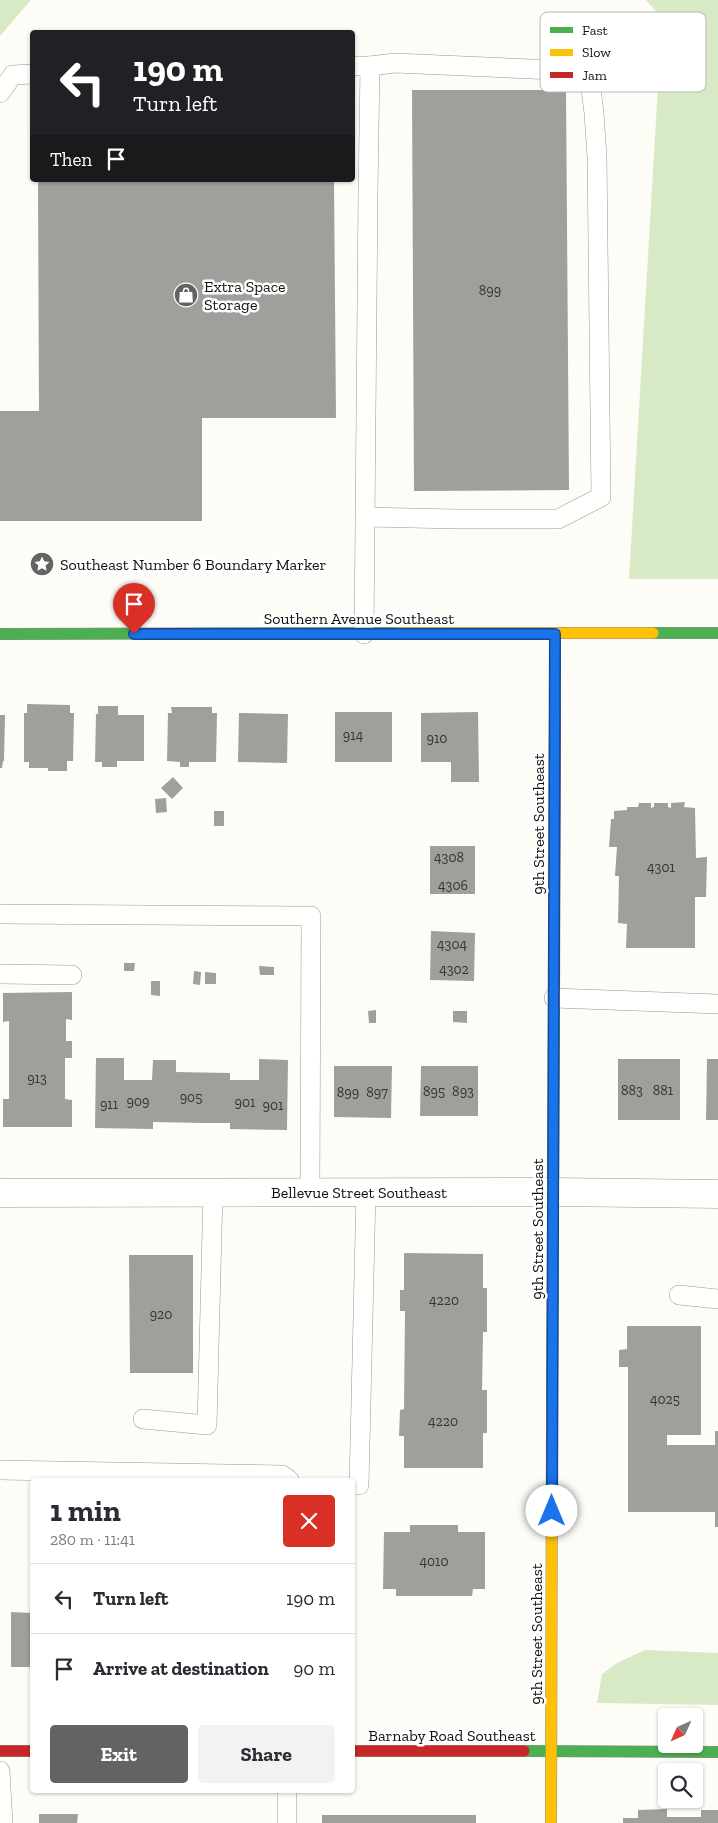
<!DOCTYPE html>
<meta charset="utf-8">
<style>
:root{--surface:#fff;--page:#f2f2f3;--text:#2b2b33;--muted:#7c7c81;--line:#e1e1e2;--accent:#646362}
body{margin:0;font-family:"Zilla Slab",serif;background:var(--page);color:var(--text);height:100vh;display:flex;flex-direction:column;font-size:19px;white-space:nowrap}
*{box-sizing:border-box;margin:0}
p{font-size:16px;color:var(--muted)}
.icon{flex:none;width:28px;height:28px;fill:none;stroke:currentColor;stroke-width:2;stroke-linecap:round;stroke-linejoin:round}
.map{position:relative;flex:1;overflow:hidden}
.sheet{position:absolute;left:30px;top:1478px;width:325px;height:315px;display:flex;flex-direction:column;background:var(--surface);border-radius:5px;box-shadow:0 1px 4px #0004}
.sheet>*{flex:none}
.top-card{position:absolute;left:30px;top:30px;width:325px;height:152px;border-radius:5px;box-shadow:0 1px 4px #0004;background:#202124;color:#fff;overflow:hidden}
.needle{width:32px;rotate:225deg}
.tools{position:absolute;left:658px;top:1708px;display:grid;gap:10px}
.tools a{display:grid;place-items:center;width:45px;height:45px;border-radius:5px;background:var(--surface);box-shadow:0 1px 4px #0004;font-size:25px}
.pin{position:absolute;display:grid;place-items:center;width:42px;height:42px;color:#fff;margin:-51px -21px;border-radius:50% 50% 50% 0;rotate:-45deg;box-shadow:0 0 5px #0007}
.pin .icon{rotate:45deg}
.me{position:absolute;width:55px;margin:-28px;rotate:0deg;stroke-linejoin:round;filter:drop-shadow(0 0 4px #0008)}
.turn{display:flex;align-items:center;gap:18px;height:105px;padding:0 20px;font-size:22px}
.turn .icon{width:65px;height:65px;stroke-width:2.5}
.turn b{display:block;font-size:35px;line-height:42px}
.then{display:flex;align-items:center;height:48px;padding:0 20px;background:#0003;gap:10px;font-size:19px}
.round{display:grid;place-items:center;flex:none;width:52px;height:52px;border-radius:5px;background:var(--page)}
.overview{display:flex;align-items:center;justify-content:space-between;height:85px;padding:0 20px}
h1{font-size:30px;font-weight:800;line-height:38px}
.primary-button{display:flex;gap:10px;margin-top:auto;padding:10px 20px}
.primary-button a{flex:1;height:58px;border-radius:5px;background:var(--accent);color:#fff;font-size:20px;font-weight:800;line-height:58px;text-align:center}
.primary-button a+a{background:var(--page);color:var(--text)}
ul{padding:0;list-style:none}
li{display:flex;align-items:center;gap:15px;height:70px;padding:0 20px;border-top:1px solid var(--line)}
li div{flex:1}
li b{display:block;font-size:19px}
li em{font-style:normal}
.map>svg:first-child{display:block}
.forest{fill:#d8eac5}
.building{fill:#a19f9c}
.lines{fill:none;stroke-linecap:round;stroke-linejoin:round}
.lane-casing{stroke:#979795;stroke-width:20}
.street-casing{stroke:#979795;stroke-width:29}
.fast-casing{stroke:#8e8d8b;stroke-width:12}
.slow-casing{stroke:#8e8d8b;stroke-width:12}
.jam-casing{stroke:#8e8d8b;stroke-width:12}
.lane{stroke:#fffffe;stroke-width:19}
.street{stroke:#fffffe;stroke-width:28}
.fast{stroke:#4caf50;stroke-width:11}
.slow{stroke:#ffc107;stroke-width:11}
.jam{stroke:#c62828;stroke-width:11}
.route-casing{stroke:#114b97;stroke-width:12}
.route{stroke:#1a73e8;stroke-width:9}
.labels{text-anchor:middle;stroke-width:5;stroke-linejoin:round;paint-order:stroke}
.number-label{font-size:14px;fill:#353434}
.poi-label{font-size:16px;fill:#111;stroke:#fff;text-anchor:start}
.street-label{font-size:16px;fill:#111;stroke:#fff}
.key{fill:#fff;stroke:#b8b8b8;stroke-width:1}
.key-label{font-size:14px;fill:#111}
</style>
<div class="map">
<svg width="718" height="1823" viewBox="0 0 718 1823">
<rect width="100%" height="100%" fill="#fdfcf7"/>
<g class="forest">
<path d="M 0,0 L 31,0 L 0,36 Z"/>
<path d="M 646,0 L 718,0 L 718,579 L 629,579 L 662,18 Z"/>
<path d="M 645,1650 L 718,1653 L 718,1705 L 597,1703 L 602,1674 L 617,1663 Z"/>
</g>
<g class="building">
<path d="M 412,90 L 566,90 L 569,490 L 414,491 Z"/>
<path d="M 38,180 L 334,180 L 336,418 L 202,418 L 202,521 L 0,521 L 0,411 L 39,411 Z"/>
<path d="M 27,704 L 70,705 L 70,713 L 74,713 L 73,761 L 67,761 L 67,771 L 48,771 L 48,768 L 29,768 L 29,762 L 24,762 L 24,713 L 27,713 Z"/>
<path d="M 98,706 L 118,706 L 118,715 L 144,715 L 144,761 L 117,761 L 117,767 L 102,767 L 102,762 L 95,762 L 96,714 L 98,714 Z"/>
<path d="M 171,707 L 212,707 L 212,713 L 217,713 L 216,762 L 189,762 L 189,767 L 180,767 L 180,762 L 167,761 L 168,713 L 172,713 Z"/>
<rect x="335" y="712" width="57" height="50"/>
<path d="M 478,712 L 479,782 L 451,782 L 451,762 L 421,762 L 421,713 Z"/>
<path d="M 239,713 L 288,714 L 287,763 L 238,762 Z"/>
<path d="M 0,715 L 5,715 L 4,761 L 3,761 L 2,768 L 0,768 Z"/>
<path d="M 173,777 L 183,788 L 172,799 L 161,788 Z"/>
<path d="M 166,798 L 167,812 L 156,813 L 155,799 Z"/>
<path d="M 685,802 L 684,807 L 695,808 L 696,858 L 707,857 L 706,897 L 695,897 L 695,948 L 626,948 L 627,924 L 618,923 L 619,876 L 615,876 L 617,847 L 609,847 L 611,819 L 614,819 L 614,811 L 627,810 L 627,807 L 638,807 L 639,803 L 651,803 L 651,808 L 654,807 L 654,803 L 668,803 L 668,807 L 671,808 L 671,803 Z"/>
<rect x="214" y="811" width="10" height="15"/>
<rect x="430" y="846" width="45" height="48"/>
<path d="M 431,931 L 475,933 L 474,981 L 430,980 Z"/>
<path d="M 124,963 L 135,963 L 134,971 L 124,971 Z"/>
<path d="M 259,966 L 274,967 L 274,975 L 260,975 Z"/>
<path d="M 194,971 L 201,972 L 200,985 L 193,984 Z"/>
<path d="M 205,972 L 216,973 L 216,984 L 205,984 Z"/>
<path d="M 151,981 L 160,981 L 160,996 L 151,995 Z"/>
<path d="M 72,992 L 72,1020 L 66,1019 L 66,1041 L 72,1041 L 72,1058 L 65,1058 L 65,1099 L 72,1100 L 72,1127 L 3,1127 L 3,1099 L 9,1099 L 9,1021 L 3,1022 L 3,993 Z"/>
<path d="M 376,1010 L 376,1023 L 369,1023 L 368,1011 Z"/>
<path d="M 453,1011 L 467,1011 L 467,1023 L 453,1022 Z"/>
<path d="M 96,1058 L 124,1058 L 124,1080 L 152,1080 L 153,1060 L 176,1060 L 176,1072 L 230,1073 L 230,1080 L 259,1080 L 259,1059 L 288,1060 L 287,1130 L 230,1129 L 230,1123 L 204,1123 L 153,1122 L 153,1129 L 95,1128 Z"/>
<rect x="618" y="1059" width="62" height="61"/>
<path d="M 707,1059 L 718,1059 L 718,1120 L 706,1120 Z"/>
<path d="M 334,1066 L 392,1066 L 391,1118 L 334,1117 Z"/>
<path d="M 421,1066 L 478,1066 L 478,1116 L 420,1116 Z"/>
<path d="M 404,1253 L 483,1254 L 483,1288 L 487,1288 L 487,1332 L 483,1332 L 482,1390 L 487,1390 L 487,1433 L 483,1433 L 483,1468 L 404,1468 L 404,1436 L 399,1436 L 400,1410 L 404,1409 L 405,1311 L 400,1311 L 400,1290 L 404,1290 Z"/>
<path d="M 129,1255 L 193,1255 L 193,1373 L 130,1373 Z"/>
<path d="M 627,1326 L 701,1326 L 701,1435 L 667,1435 L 667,1445 L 715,1445 L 715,1431 L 718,1431 L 718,1527 L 715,1527 L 715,1512 L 628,1512 L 628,1367 L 619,1367 L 619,1350 L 627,1349 Z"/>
<path d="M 410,1525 L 458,1525 L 458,1532 L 485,1532 L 485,1589 L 473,1589 L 472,1596 L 396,1596 L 396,1589 L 383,1589 L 384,1532 L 410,1532 Z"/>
<path d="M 11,1612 L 32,1613 L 32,1667 L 11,1667 Z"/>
<path d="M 667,1809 L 667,1817 L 701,1817 L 701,1810 L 718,1810 L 718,1823 L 623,1823 L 623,1818 L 638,1818 L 638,1810 Z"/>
<path d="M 39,1814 L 78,1814 L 77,1823 L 39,1823 Z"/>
<rect x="322" y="1815" width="154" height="8"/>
</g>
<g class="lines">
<g class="lane-casing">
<g id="lane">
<path d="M 352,66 L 370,66 L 368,193 L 364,634"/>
<path d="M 0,93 L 13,75 L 32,74"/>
<path d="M 366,517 L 456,519 L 558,519 L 601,497 L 597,157 L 594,113 L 591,89 L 575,71 L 395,63 L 370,66"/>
<path d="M 0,914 L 311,916 L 310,1192"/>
<path d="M 0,974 L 72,975"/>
<path d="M 554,998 L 718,1004"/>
<path d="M 679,1295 L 718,1299"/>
<path d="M 143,1419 L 207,1425 L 213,1192"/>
<path d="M 0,1470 L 282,1475 L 289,1480"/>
<path d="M 359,1485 L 366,1192"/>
<path d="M 0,1771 L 3,1823"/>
<path d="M 287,1790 L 287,1823"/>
</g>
</g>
<g class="street-casing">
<path id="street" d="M 0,1193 L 553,1192 L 718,1194"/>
</g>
<g class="fast-casing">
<g id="fast">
<path d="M 653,633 L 718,633"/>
<path d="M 0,634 L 396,633"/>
<path d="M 555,706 L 555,634"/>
<path d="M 552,1403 L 554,1011"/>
<path d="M 524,1751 L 718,1752"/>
</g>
</g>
<g class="slow-casing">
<g id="slow">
<path d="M 396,633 L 653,633"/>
<path d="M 551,1823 L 552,1403"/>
</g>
</g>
<g class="jam-casing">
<g id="jam">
<path d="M 554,1011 L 555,706"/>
<path d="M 0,1751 L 32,1751"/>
<path d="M 352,1751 L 524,1751"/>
</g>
</g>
<use href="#lane" class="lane"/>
<use href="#street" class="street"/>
<use href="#fast" class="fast"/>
<use href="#slow" class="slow"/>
<use href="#jam" class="jam"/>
</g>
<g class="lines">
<g class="route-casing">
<path id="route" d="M 134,634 L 555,634 L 552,1511"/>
</g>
<use href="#route" class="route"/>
</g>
<defs>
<g id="shop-disc" transform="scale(1.25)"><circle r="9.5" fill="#646362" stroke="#fff"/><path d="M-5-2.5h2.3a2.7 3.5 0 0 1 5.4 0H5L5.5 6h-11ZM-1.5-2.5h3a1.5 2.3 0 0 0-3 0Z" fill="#fff"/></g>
<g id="sight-disc" transform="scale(1.25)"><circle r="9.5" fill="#646362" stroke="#fff"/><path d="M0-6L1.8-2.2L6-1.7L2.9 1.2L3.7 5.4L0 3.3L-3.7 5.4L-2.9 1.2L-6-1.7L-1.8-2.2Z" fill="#fff"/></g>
</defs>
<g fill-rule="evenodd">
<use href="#shop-disc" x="186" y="295"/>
<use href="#sight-disc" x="42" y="564"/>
</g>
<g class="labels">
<g class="number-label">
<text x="490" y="295">899</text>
<text x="353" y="740">914</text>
<text x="437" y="743">910</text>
<text x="449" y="862">4308</text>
<text x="661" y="872">4301</text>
<text x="453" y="890">4306</text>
<text x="452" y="949">4304</text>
<text x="454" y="974">4302</text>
<text x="37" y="1083">913</text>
<text x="632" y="1095">883</text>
<text x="663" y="1095">881</text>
<text x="434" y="1096">895</text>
<text x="463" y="1096">893</text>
<text x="348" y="1097">899</text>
<text x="377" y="1097">897</text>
<text x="191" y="1102">905</text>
<text x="138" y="1106">909</text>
<text x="245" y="1107">901</text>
<text x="109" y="1109">911</text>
<text x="273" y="1110">901</text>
<text x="444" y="1305">4220</text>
<text x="161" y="1319">920</text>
<text x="665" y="1404">4025</text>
<text x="443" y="1426">4220</text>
<text x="434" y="1566">4010</text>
</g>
<g class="poi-label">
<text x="204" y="292">Extra Space<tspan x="204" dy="18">Storage</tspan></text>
<text x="60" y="570">Southeast Number 6 Boundary Marker</text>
</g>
<g class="street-label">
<text x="359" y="624">Southern Avenue Southeast</text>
<text transform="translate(538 824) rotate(-90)" y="6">9th Street Southeast</text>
<text x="359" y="1198">Bellevue Street Southeast</text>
<text transform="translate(537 1229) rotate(-90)" y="6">9th Street Southeast</text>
<text transform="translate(536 1634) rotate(-90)" y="6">9th Street Southeast</text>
<text x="452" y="1741">Barnaby Road Southeast</text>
</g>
</g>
<rect x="540" y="12" width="166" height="80" rx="8" class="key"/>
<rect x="550" y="27" width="23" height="6" fill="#4caf50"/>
<rect x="550" y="49" width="23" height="7" fill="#ffc107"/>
<rect x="550" y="72" width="23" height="6" fill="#c62828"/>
<g class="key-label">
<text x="582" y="35">Fast</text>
<text x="582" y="57">Slow</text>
<text x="582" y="80">Jam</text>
</g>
</svg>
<div class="tools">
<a><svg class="needle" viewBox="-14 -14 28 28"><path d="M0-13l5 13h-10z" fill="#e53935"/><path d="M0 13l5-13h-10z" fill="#7c7c81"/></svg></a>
<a><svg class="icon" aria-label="search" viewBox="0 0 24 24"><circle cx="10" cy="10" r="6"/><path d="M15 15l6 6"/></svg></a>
</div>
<div class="pin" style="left:134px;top:634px;background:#d93025"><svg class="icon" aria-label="arrive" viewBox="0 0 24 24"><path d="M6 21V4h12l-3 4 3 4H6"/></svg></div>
<svg class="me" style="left:552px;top:1511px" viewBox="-20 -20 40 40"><circle r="19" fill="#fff"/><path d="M0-13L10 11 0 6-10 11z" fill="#1a73e8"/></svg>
<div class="top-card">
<div class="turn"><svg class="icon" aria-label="left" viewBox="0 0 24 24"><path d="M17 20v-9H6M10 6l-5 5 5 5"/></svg><div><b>190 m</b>Turn left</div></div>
<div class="then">Then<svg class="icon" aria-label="arrive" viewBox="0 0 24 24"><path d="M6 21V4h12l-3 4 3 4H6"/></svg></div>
</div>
<section class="sheet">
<div class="overview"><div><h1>1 min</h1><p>280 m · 11:41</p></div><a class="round" style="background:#d93025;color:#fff"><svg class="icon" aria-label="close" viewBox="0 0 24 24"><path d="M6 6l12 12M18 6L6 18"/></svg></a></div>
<ul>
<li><svg class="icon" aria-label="left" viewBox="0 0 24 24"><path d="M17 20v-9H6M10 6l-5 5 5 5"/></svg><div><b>Turn left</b></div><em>190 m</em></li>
<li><svg class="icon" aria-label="arrive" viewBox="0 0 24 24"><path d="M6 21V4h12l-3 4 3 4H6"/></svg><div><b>Arrive at destination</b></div><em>90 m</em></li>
</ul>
<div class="primary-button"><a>Exit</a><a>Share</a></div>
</section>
</div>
